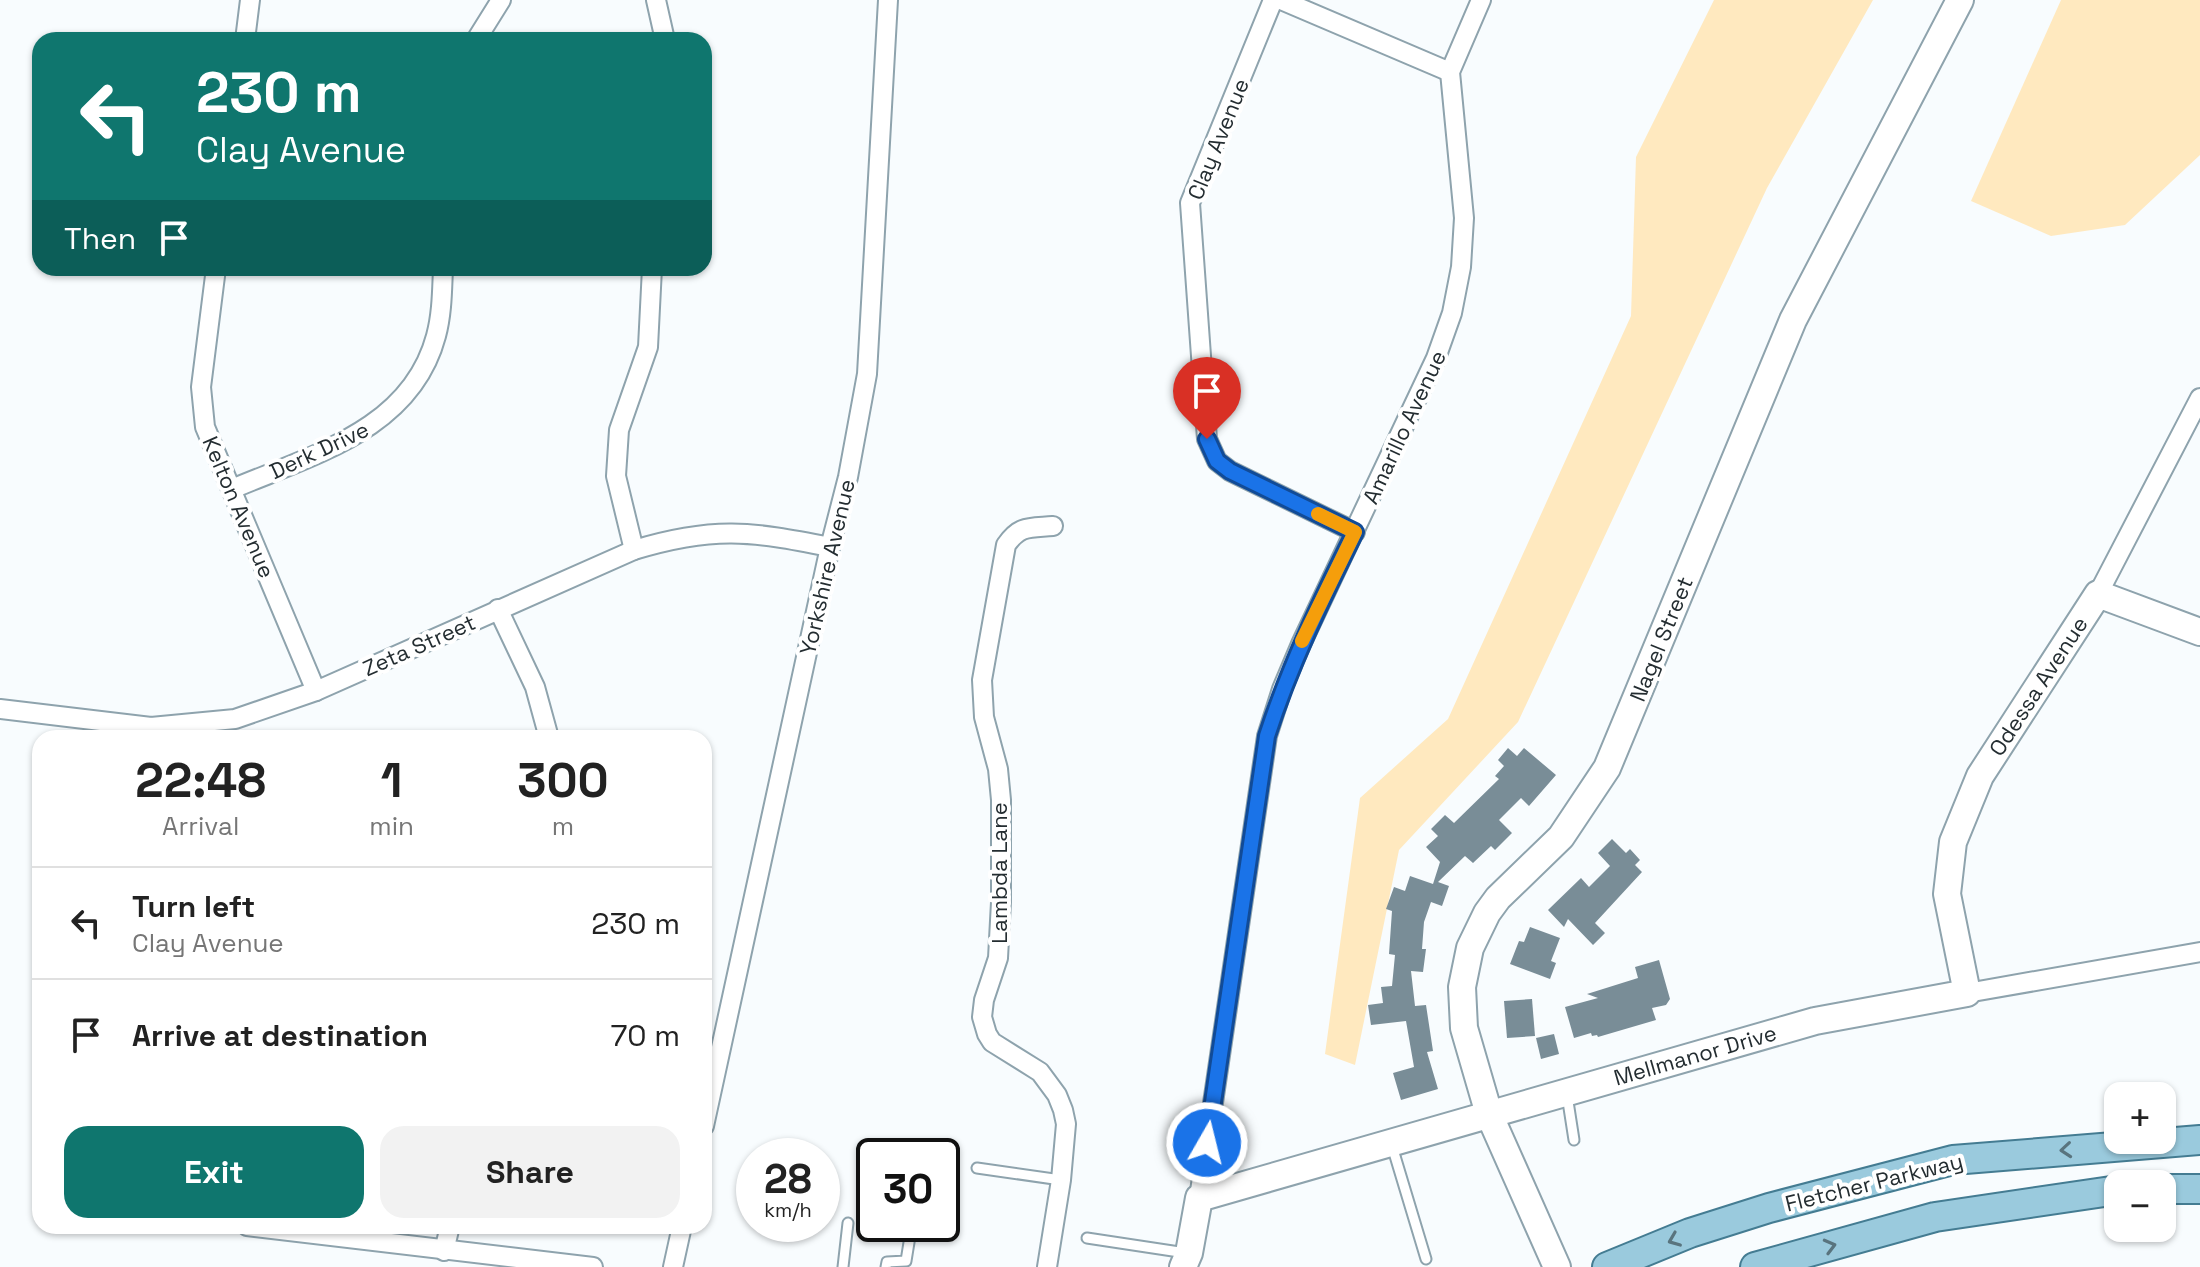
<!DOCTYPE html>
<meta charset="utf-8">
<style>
:root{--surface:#fff;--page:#f2f2f2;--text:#222;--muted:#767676;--line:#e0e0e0;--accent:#0f766e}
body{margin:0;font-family:"Space Grotesk",sans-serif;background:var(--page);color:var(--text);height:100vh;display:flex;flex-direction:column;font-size:30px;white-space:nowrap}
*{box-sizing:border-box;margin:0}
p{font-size:26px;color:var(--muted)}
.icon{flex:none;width:44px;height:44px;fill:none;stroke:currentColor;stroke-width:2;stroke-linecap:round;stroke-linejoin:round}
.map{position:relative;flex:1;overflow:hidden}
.sheet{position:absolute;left:32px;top:730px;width:680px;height:504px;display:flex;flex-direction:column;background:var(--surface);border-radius:24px;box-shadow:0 2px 6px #0004}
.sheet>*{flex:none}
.hud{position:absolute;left:32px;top:32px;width:680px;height:244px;border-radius:24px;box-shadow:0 2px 6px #0004;background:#0f766e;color:#fff;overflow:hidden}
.controls{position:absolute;left:2104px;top:1082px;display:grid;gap:16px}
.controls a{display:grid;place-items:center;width:72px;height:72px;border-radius:16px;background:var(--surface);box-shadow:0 2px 6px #0004;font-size:40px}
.speed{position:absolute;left:736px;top:1138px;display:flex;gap:16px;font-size:40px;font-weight:700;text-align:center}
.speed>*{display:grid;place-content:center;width:104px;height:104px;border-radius:50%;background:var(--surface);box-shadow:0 2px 6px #0004;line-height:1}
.speed small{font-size:20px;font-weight:400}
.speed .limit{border:4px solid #111;border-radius:12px;background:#fff;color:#111}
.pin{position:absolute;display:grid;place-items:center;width:68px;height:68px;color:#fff;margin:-82px -34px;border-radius:50% 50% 50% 0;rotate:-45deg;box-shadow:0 0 8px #0007}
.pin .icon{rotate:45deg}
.me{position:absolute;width:88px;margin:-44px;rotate:8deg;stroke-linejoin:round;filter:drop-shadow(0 0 6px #0008)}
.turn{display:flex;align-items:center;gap:28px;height:168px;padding:0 32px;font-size:36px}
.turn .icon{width:104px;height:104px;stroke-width:2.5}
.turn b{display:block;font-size:56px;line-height:68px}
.then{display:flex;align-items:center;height:76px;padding:0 32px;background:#0003;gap:16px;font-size:30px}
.eta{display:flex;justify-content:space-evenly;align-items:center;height:136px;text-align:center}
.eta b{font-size:48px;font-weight:700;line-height:56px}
.action{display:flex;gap:16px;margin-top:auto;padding:16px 32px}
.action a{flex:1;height:92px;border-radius:24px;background:var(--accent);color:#fff;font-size:32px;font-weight:700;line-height:92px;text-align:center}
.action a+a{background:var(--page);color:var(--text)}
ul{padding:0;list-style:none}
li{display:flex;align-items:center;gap:24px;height:112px;padding:0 32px;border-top:2px solid var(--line)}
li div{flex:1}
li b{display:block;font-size:30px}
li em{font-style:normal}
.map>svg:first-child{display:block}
.green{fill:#ffe9bf}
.building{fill:#798d97}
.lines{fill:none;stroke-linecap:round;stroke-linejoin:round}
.lane-casing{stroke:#8ea3ad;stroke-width:13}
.street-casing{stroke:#8ea3ad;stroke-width:22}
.secondary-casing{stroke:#8ea3ad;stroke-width:30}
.primary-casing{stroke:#447c92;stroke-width:32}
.lane{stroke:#fff;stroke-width:9}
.street{stroke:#fff;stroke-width:18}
.secondary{stroke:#fff;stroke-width:26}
.primary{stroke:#9acadd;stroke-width:28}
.oneway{stroke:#59747e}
.route-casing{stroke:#114b97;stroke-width:20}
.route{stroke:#1a73e8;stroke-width:14}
.slow{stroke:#f59e0b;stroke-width:14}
.labels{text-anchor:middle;stroke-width:8;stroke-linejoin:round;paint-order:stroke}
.street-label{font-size:22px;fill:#242d31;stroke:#fff}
</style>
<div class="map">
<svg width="2200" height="1267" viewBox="0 0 2200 1267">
<rect width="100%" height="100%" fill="#f8fcfe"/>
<g class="green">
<path d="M 1714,0 L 1873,0 L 1767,188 L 1518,722 L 1399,850 L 1355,1065 L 1325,1054 L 1360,798 L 1448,719 L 1631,316 L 1636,157 Z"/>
<path d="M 2061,0 L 2200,0 L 2200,155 L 2125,225 L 2051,236 L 1971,201 Z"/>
</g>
<g class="building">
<path d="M 1508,748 L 1517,756 L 1524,748 L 1556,775 L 1529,806 L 1521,798 L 1499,820 L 1512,833 L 1495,850 L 1491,846 L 1473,863 L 1465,856 L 1438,882 L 1449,886 L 1442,906 L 1431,902 L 1424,922 L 1422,949 L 1426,949 L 1423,972 L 1411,971 L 1415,1006 L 1426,1005 L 1433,1051 L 1427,1052 L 1438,1089 L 1401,1100 L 1393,1073 L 1414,1067 L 1406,1021 L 1371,1025 L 1368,1005 L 1383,1003 L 1381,987 L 1392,986 L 1395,955 L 1389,954 L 1392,911 L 1386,909 L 1394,887 L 1405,891 L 1410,876 L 1433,884 L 1440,862 L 1426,847 L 1438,836 L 1431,829 L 1445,815 L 1454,823 L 1499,779 L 1495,776 L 1504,766 L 1498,760 Z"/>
<path d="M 1612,839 L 1626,853 L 1630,849 L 1640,860 L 1635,865 L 1642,872 L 1595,923 L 1605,933 L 1593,945 L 1568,919 L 1564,927 L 1548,910 L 1581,878 L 1589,887 L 1610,866 L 1598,853 Z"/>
<path d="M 1530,927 L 1560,938 L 1551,961 L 1556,963 L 1550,979 L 1510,964 L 1519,941 L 1524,942 Z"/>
<path d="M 1659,960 L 1670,999 L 1666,1005 L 1652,1008 L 1656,1020 L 1598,1037 L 1597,1035 L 1592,1036 L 1591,1033 L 1574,1038 L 1565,1007 L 1598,998 L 1587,994 L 1638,978 L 1635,967 Z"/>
<path d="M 1532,999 L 1535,1036 L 1507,1038 L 1504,1001 Z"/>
<path d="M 1554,1034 L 1559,1054 L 1541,1059 L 1536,1038 Z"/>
</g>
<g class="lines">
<g class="lane-casing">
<g id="lane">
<path d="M 1567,1095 L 1574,1140"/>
<path d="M 1392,1146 L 1426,1259"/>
<path d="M 977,1168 L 1061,1180"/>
<path d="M 1087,1238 L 1186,1253"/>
<path d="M 843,1267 L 848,1223"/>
<path d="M 886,1267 L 887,1262 L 906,1261 L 912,1224"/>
</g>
</g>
<g class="street-casing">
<g id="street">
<path d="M 656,0 L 665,40"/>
<path d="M 1273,0 L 1190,203 L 1207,439 L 1217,461 L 1230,471 L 1355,532"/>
<path d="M 1281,0 L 1450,72"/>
<path d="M 245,40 L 250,0"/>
<path d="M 476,40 L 501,0"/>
<path d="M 216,268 L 201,387 L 205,427 L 316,691"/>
<path d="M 232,489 C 312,455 411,430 436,336 C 442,314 442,291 443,268"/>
<path d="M 634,550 L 616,476 L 619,430 L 648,347 L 652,268"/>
<path d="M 2098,594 L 2200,398"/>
<path d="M 498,609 L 535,687 L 549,738"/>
<path d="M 0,709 L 151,727 L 235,719 L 316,691 L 634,550 C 713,526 750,531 830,547"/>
<path d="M 1967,993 L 2200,952"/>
<path d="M 704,1126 L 830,547 L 848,477 L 867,374 L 888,0"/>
<path d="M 1199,1198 L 1267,736 L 1282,689 L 1301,644 L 1436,358 L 1452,313 L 1461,267 L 1464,218 L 1450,72 L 1481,0"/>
<path d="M 247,1226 L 593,1267"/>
<path d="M 444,1251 L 450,1226"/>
<path d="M 673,1267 L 682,1226"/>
<path d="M 1047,1267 L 1061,1180 L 1066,1124 L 1063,1110 L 1057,1095 L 1040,1072 L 992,1042 L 987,1034 L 982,1017 L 984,1000 L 998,958 L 1001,902 L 1001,800 L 998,769 L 984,717 L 982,680 L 1006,545 C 1020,525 1029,528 1053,526"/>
</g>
</g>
<g class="secondary-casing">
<g id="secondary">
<path d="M 1183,1267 L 1189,1253 L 1199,1198 L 1815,1021 L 1967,993 L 1947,894 L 1953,842 L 1980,776 L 2098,594 L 2200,632"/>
<path d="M 1557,1267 L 1489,1114 L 1464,1028 L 1462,987 L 1470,948 L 1487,913 L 1498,898 L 1561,837 L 1607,768 L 1793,320 L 1960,0"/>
</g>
</g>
<g class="primary-casing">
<g id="primary">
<path d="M 2162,1189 L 2200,1189"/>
<path d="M 1607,1267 L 1690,1233 L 1769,1208 L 1953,1160 L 2200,1140"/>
<path d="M 1755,1267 L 1935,1217 L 2118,1190"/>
</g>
</g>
<use href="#lane" class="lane"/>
<use href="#street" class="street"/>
<use href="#secondary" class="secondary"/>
<use href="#primary" class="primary"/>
</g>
<defs><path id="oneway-chevron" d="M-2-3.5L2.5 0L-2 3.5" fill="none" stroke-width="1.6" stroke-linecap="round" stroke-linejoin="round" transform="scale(2)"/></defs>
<g class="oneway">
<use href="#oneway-chevron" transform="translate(2066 1150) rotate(175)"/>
<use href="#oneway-chevron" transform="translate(1674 1240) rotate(158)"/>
<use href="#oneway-chevron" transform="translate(1830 1246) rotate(-15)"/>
</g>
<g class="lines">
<g class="route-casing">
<path id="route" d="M 1207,439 L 1217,461 L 1230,471 L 1355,532 C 1322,599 1290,665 1267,736 L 1207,1143"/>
</g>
<use href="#route" class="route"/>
<path class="slow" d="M 1302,641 L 1355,532 L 1318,514"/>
</g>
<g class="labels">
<g class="street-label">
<text transform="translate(1218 139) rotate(-68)" y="8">Clay Avenue</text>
<text transform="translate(1404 427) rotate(-65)" y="8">Amarillo Avenue</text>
<text transform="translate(319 450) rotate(-25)" y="8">Derk Drive</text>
<text transform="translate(239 507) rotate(67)" y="8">Kelton Avenue</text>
<text transform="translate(827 567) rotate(-77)" y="8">Yorkshire Avenue</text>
<text transform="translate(1661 639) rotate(-68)" y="8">Nagel Street</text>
<text transform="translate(419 645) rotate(-24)" y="8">Zeta Street</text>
<text transform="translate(2038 686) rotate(-57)" y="8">Odessa Avenue</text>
<text transform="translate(999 873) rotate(-90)" y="8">Lambda Lane</text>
<text transform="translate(1695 1055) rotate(-16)" y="8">Mellmanor Drive</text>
<text transform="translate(1874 1182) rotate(-14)" y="8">Fletcher Parkway</text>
</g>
</g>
</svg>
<div class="controls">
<a>+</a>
<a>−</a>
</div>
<div class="speed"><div>28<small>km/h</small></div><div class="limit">30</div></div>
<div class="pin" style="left:1207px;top:439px;background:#d93025"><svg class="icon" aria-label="arrive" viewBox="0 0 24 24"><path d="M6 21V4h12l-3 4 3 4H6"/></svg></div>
<svg class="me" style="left:1207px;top:1143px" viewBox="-20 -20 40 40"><circle r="17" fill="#1a73e8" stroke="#fff" stroke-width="3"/><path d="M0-11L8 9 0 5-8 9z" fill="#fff"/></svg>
<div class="hud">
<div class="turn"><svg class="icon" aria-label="left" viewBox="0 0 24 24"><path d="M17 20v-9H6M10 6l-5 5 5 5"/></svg><div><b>230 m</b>Clay Avenue</div></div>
<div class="then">Then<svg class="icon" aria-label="arrive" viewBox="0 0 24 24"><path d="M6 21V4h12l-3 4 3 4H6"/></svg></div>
</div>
<section class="sheet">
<div class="eta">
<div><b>22:48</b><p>Arrival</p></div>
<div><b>1</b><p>min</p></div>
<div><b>300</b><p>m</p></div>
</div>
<ul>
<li><svg class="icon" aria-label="left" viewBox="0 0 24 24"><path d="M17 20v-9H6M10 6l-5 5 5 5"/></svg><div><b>Turn left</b><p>Clay Avenue</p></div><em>230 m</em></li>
<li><svg class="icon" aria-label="arrive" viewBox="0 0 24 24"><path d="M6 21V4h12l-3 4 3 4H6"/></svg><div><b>Arrive at destination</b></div><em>70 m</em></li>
</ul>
<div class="action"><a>Exit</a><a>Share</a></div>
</section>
</div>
